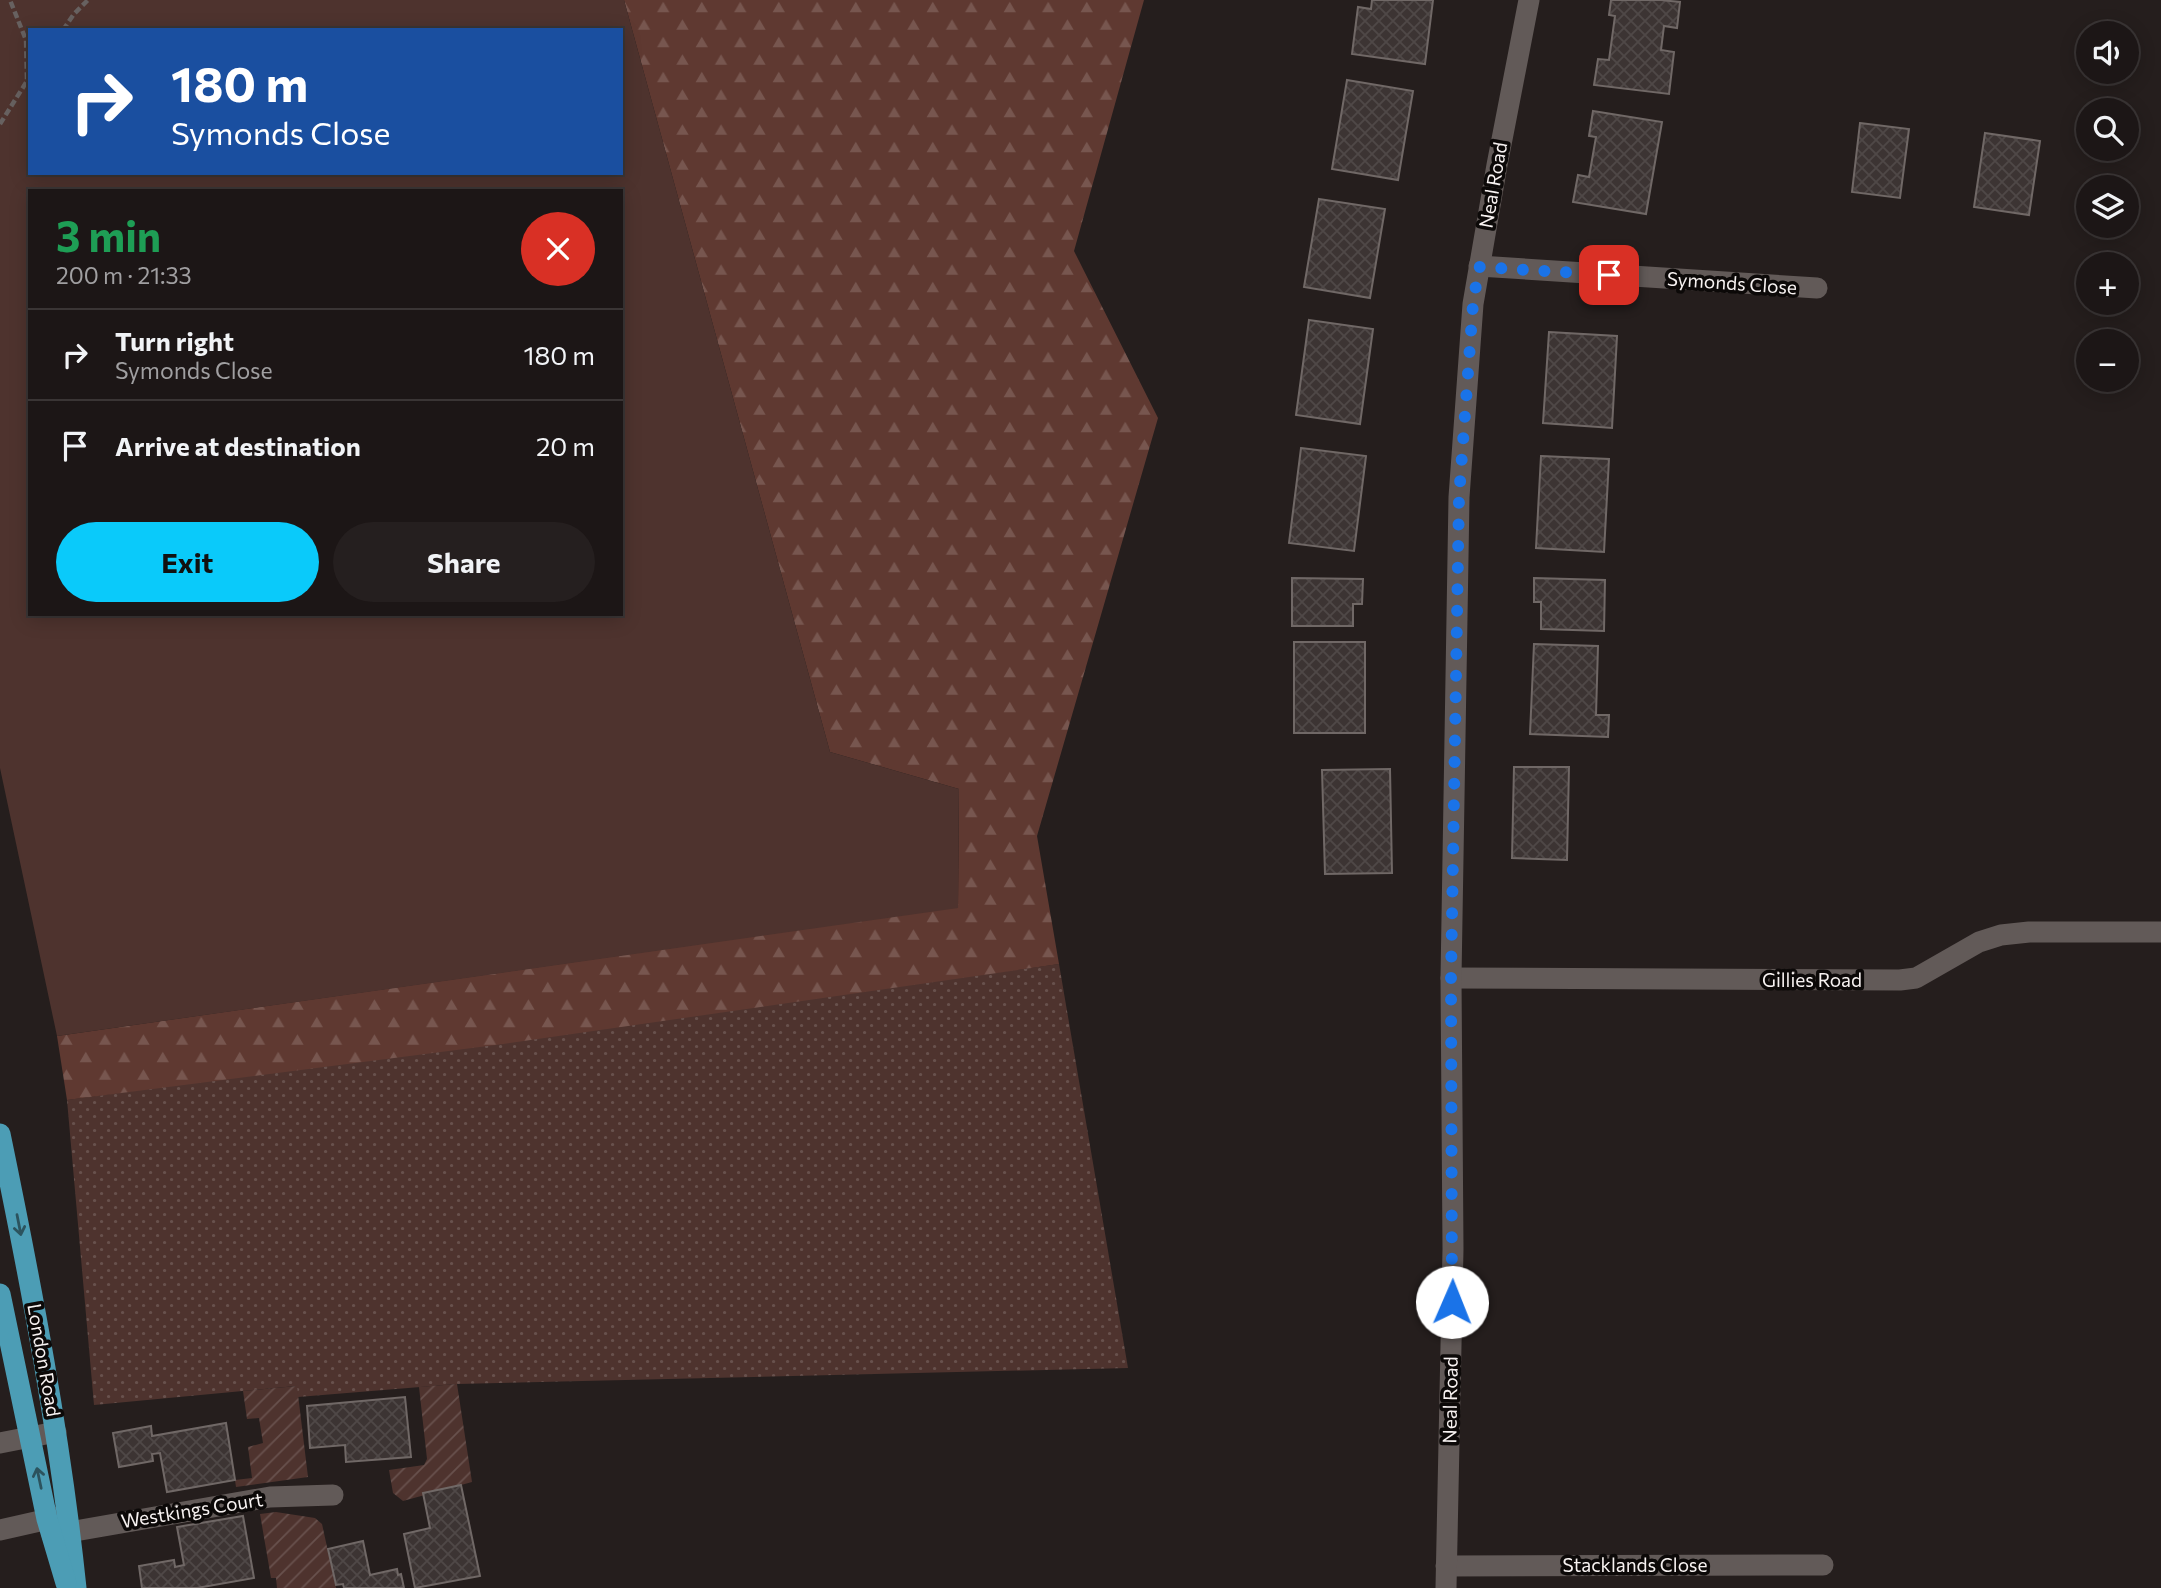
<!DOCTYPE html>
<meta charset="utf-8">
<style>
:root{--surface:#1c1616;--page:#251f1f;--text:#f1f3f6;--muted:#a09fa1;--line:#3a3535;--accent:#0acafa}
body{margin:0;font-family:Commissioner,sans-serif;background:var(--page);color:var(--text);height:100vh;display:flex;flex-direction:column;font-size:26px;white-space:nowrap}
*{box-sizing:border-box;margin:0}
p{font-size:23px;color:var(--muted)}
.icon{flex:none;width:38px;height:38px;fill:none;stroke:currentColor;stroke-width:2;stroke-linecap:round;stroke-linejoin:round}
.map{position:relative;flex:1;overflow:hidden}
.sheet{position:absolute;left:28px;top:189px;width:595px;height:427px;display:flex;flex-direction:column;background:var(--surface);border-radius:0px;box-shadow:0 4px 18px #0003,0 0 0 2px var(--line)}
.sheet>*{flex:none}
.banner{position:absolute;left:28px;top:28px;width:595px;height:147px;border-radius:0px;box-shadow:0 4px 18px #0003,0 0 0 2px var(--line);background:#1a4fa0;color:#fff;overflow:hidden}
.tools{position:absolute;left:2076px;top:21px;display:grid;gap:14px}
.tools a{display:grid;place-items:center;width:63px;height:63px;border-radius:50%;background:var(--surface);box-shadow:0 4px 18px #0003,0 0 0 2px var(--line);font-size:35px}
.pin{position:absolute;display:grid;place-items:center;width:60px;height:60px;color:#fff;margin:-30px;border-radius:14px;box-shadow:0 4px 10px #0006}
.me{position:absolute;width:77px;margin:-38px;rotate:1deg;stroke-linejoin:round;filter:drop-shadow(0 0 5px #0008)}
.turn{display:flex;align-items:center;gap:24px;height:147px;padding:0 28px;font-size:32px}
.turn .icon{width:91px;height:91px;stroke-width:2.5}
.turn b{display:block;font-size:49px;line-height:60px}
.round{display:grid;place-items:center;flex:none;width:74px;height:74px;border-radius:37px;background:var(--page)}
.head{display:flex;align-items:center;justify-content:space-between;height:119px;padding:0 28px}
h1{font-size:42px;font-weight:700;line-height:52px;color:#1e9e55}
.button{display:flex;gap:14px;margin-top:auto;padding:14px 28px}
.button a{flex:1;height:80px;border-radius:42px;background:var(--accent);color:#111;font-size:28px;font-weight:700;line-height:80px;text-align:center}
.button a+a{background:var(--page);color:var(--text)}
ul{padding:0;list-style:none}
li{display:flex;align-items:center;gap:21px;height:91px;padding:0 28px;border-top:2px solid var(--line)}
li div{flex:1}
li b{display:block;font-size:26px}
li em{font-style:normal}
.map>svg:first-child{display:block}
.grass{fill:url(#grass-dots)}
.forest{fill:url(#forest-firs)}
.park{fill:#4e332e;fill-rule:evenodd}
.garden{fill:url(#garden-furrows)}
.building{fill:url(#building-cross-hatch);stroke:#706866;stroke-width:2}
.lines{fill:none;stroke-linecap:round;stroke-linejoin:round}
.path{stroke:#676160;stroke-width:4.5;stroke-dasharray:7 3.5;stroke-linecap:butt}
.lane{stroke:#625a58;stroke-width:21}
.street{stroke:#625a58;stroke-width:21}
.primary{stroke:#4c9db5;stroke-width:21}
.oneway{stroke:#2c535e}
.route{stroke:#1a73e8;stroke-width:12;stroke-dasharray:0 21.6}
.labels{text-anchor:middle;stroke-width:7;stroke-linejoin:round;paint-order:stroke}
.street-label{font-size:19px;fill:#f7f2f1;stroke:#0c0908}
</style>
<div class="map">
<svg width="2161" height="1588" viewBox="0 0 2161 1588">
<defs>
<pattern id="grass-dots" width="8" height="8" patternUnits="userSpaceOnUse" patternTransform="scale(1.75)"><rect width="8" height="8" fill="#4e332e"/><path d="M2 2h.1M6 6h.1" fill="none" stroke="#68514d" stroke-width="1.8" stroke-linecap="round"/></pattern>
<pattern id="forest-firs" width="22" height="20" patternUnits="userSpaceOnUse" patternTransform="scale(1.75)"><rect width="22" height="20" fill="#5f3931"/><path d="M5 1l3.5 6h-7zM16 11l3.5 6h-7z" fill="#77564f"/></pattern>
<pattern id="garden-furrows" width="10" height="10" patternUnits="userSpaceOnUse" patternTransform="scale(1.75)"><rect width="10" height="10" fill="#4e332e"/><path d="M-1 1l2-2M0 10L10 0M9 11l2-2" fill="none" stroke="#68514d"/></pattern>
<pattern id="building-cross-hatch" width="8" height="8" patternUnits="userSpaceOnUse" patternTransform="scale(1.75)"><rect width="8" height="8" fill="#3c3433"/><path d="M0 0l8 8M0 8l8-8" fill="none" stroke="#4f4847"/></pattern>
</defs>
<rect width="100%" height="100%" fill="#251e1d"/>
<path class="grass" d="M 1059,964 L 1128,1368 L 457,1384 L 298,1397 L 296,1386 L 94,1405 L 67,1100 Z"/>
<path class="forest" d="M 624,0 L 1144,0 L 1074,251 L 1158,418 L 1037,836 L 1059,964 L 503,1044 L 67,1100 L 57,1036 L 958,907 L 959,789 L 830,752 Z"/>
<path class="park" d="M 0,0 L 624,0 L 830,752 L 959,789 L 958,908 L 57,1036 L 0,768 ZM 30,30 L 621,30 L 621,173 L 30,173 ZM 30,191 L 621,191 L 621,614 L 30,614 Z"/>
<g class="garden">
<path d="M 457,1384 L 472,1482 L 403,1501 L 393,1493 L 389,1470 L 424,1465 L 427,1459 L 419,1387 Z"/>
<path d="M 297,1386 L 308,1477 L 236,1487 L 235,1480 L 252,1478 L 248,1447 L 263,1443 L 259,1418 L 247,1419 L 243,1391 Z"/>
<path d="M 276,1512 L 315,1518 L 322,1524 L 336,1588 L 277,1588 L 276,1578 L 271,1578 L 260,1514 Z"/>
</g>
<g class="building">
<path d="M 1372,0 L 1433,0 L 1425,64 L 1352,54 L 1358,7 L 1371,9 Z"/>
<path d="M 1611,0 L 1661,0 L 1680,2 L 1677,28 L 1664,26 L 1661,50 L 1674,52 L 1669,94 L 1594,85 L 1598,59 L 1609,60 L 1615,16 L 1609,15 Z"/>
<path d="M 1347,80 L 1413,91 L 1398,180 L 1332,169 Z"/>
<path d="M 1593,111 L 1662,122 L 1646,214 L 1573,202 L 1578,175 L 1589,177 L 1596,137 L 1589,136 Z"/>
<path d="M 1860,123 L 1909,129 L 1900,198 L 1852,192 Z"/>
<path d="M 1985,133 L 2040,141 L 2029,215 L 1974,207 Z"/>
<path d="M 1319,199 L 1385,209 L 1370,298 L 1304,287 Z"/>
<path d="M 1309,320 L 1373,329 L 1360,424 L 1296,415 Z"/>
<path d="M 1549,332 L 1617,336 L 1612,428 L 1543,423 Z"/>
<path d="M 1301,448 L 1366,456 L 1354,551 L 1289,543 Z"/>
<path d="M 1541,456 L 1609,459 L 1604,552 L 1536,548 Z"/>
<path d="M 1292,578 L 1363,579 L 1362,604 L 1353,604 L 1353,626 L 1292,626 Z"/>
<path d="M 1534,578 L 1605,580 L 1604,631 L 1541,629 L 1541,602 L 1534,602 Z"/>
<rect x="1294" y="642" width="71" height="91"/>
<path d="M 1534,644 L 1598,646 L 1596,715 L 1609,715 L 1608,737 L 1530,734 Z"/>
<path d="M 1514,767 L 1569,767 L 1567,860 L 1512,858 Z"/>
<path d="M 1390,769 L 1392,873 L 1325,874 L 1322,770 Z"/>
<path d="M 405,1397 L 411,1457 L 346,1462 L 345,1445 L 310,1448 L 307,1406 Z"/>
<path d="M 226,1423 L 235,1480 L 167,1492 L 160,1453 L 152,1454 L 153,1461 L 119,1467 L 113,1433 L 151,1426 L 152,1436 Z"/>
<path d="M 461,1485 L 480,1576 L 415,1588 L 404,1534 L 430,1528 L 423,1493 Z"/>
<path d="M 243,1516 L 254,1578 L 197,1588 L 142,1588 L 139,1566 L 174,1560 L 175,1567 L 184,1565 L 177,1527 Z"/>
<path d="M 363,1541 L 370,1575 L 397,1569 L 398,1575 L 401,1574 L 404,1588 L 344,1588 L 343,1584 L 336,1585 L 328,1549 Z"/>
</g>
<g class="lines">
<g class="path">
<path d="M 63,30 L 74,14 L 88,0"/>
<path d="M 0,124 L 27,81 L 26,40 L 10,0"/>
</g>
<g class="lane">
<path d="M 0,1443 L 56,1432"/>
<path d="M 0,1530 L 62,1516"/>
</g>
<g class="street">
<path d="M 1479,266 L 1817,288"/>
<path d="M 1451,978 L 1900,980 L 1916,978 L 1979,942 L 2001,935 L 2029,932 L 2161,932"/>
<path d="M 52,1535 L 270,1497 L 333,1495"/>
<path d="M 1446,1566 L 1823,1565"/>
<path d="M 1446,1588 L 1453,1249 L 1451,978 L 1459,497 L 1473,304 L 1497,165 L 1529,0"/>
</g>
<g class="primary">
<path d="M 0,1134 C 31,1284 60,1435 76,1588"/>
<path d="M 0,1294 L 47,1519 L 66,1583"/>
</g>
</g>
<defs><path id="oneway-shaft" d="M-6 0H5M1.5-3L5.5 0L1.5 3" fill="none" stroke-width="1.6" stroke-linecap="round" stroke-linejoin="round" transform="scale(1.75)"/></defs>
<g class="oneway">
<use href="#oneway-shaft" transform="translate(19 1225) rotate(79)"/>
<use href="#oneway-shaft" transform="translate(39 1478) rotate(-102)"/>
</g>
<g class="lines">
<path class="route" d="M 1452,1302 L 1451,978 L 1459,497 L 1473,304 L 1479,267 L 1609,275"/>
</g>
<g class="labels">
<g class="street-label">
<text transform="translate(1493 185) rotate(-80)" y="7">Neal Road</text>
<text transform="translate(1732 283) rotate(4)" y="7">Symonds Close</text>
<text x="1812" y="987">Gillies Road</text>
<text transform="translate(44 1360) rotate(80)" y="7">London Road</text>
<text transform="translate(1450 1400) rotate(-89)" y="7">Neal Road</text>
<text transform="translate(192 1510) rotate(-9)" y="7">Westkings Court</text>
<text x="1635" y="1572">Stacklands Close</text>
</g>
</g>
</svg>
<div class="tools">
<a><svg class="icon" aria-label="sound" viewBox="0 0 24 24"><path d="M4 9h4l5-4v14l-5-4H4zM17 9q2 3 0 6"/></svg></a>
<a><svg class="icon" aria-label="search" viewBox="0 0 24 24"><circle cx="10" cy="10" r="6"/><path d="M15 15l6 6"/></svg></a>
<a><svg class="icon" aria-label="layers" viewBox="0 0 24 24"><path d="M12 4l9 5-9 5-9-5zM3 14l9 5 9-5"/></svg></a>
<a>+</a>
<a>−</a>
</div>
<div class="pin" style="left:1609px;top:275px;background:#d93025"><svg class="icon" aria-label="arrive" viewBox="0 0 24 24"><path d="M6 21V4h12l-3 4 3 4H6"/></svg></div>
<svg class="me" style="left:1452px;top:1302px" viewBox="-20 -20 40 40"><circle r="19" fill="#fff"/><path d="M0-13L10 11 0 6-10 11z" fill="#1a73e8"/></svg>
<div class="banner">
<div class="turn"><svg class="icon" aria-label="right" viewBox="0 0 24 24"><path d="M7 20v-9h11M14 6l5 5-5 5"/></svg><div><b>180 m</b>Symonds Close</div></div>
</div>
<section class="sheet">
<div class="head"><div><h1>3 min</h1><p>200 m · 21:33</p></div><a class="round" style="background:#d93025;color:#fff"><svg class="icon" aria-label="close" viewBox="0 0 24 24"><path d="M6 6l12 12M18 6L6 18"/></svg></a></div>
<ul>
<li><svg class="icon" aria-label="right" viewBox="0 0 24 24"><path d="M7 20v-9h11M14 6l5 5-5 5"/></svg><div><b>Turn right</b><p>Symonds Close</p></div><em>180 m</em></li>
<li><svg class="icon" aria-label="arrive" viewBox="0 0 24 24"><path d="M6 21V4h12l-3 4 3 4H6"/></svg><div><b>Arrive at destination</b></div><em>20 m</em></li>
</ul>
<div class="button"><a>Exit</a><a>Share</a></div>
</section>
</div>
